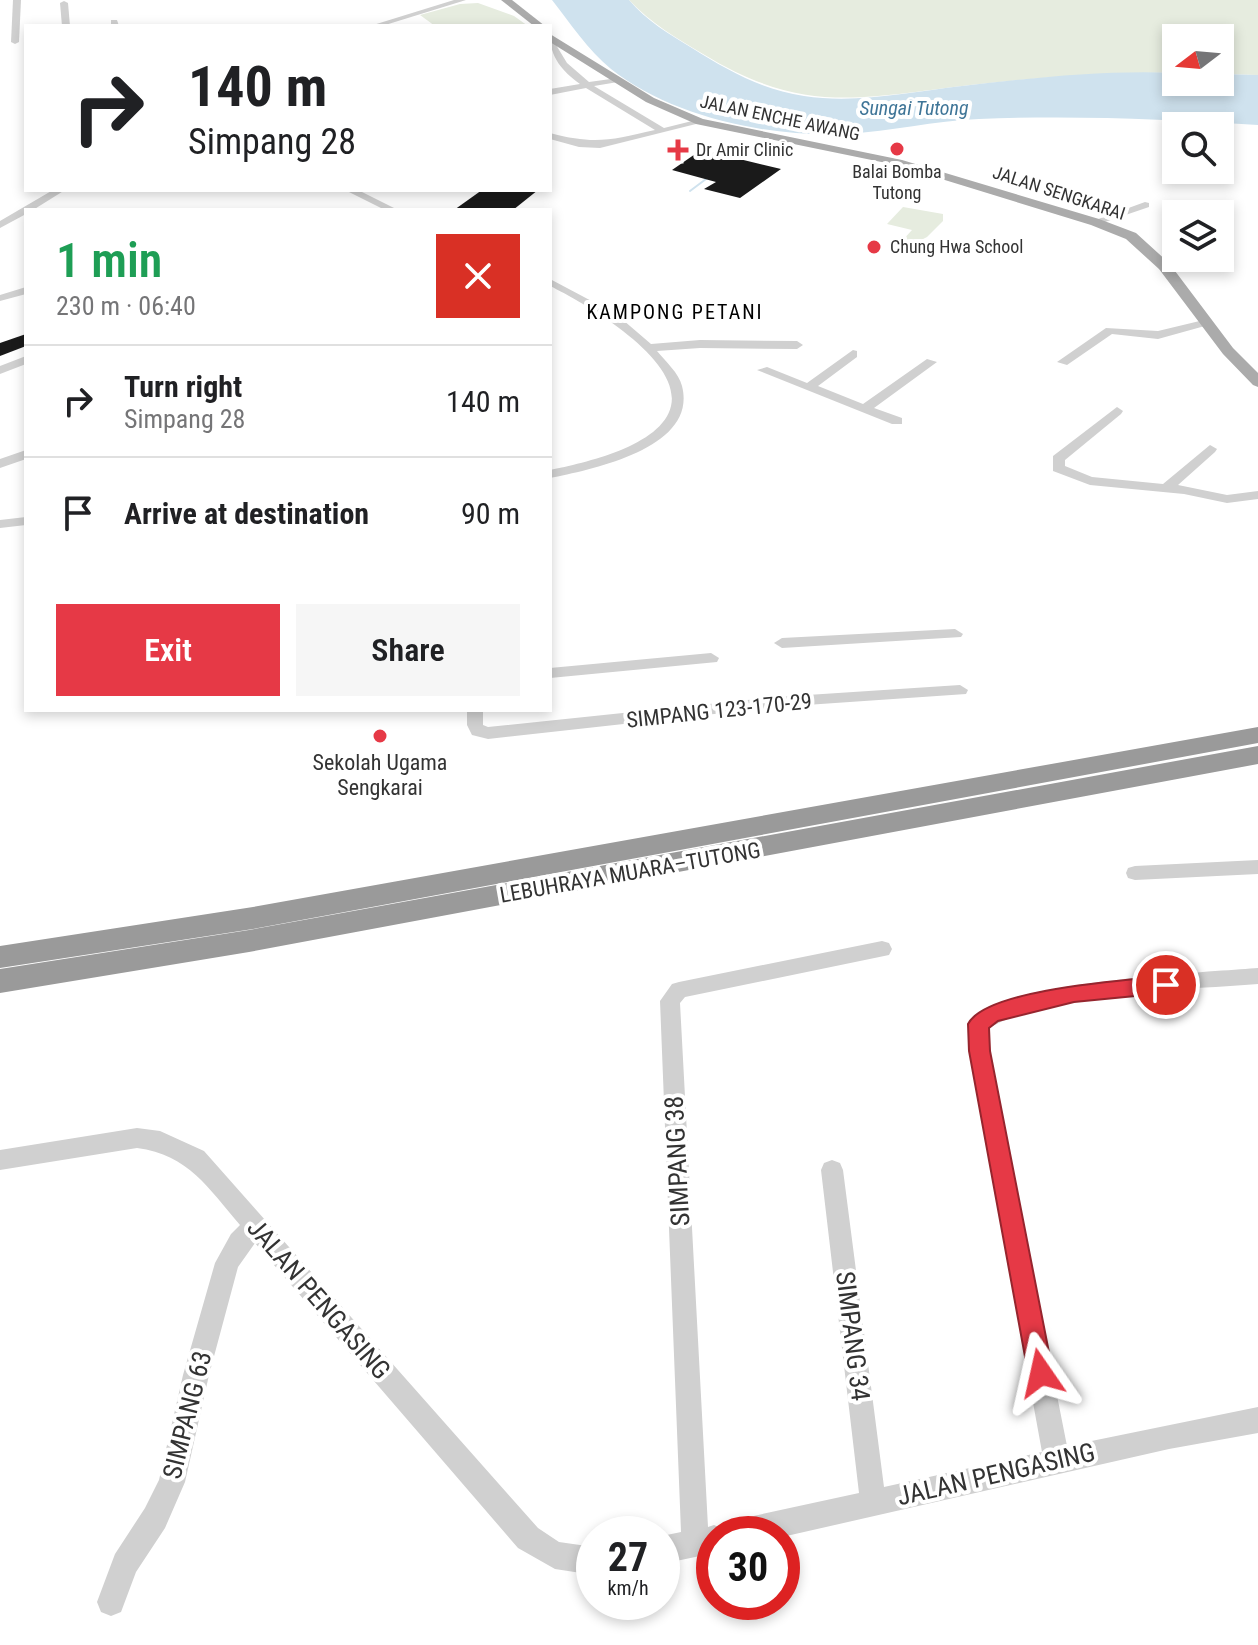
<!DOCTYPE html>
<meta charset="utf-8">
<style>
:root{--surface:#fff;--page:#f6f6f6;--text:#202124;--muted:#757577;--line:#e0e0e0;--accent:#e63946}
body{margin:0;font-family:"Roboto Condensed",sans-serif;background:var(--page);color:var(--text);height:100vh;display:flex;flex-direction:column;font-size:30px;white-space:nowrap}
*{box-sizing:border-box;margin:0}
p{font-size:26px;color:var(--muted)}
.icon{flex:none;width:44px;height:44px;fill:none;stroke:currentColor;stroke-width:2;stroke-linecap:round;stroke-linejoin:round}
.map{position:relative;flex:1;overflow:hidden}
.side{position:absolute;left:24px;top:208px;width:528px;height:504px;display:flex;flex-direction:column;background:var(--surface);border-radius:0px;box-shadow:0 4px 12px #0003}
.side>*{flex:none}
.banner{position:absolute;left:24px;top:24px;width:528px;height:168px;border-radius:0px;box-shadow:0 4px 12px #0003;background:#fff;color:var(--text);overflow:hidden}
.needle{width:52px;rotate:254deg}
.controls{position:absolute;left:1162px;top:24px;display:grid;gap:16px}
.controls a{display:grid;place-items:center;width:72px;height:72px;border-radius:0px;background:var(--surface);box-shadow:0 4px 12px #0003;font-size:40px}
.speed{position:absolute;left:576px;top:1516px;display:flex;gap:16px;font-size:40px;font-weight:700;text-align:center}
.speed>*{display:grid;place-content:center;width:104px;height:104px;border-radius:50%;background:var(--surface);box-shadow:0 4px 12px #0003;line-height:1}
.speed small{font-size:20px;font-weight:400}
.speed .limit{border:12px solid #d22;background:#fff;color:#111}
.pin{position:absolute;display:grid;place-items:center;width:68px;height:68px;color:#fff;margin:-34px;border:4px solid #fff;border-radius:50%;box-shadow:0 2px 8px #0007}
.me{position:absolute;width:88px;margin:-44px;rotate:349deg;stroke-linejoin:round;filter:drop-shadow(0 0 6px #0008)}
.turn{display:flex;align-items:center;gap:28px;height:168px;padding:0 32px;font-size:36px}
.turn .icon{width:104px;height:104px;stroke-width:2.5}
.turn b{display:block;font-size:56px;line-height:68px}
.round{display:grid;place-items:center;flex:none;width:84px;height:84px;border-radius:0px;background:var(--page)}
.summary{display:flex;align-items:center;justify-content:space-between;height:136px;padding:0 32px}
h1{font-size:48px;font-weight:600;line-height:60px;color:#1e9e55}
.primary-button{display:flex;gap:16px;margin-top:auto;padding:16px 32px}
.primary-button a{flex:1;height:92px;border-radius:0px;background:var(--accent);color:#fff;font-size:32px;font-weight:600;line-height:92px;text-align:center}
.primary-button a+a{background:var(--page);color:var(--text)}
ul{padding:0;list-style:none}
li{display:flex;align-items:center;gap:24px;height:112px;padding:0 32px;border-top:2px solid var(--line)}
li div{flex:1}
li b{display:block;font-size:30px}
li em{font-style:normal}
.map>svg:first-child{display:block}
.green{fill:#e6ecdf}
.water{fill:#cfe2ee}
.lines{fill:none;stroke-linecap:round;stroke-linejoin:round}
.stream{stroke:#cfe2ee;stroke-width:2}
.building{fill:#1a1a1a}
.minor{fill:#d0d0d0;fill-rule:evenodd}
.major{fill:#ababab;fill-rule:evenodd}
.highway{fill:#9a9a9a;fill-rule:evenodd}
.route{fill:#e63946;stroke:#96252e;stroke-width:2}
.poi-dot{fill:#e63946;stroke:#fff;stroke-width:3}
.labels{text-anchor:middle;stroke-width:8;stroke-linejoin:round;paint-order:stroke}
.far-street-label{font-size:18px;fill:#333;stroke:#fff}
.far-poi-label{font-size:18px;fill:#333;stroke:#fff;text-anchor:start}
.far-water-label{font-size:20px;font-style:italic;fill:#3f7597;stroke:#fff}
.far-neighbourhood-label{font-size:20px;letter-spacing:2px;fill:#000;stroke:#fff}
.street-label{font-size:22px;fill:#333;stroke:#fff}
.poi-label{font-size:22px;fill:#333;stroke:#fff}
.near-street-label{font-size:26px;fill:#333;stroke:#fff}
</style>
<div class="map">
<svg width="1258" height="1645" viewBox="0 0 1258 1645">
<rect width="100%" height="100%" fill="#fff"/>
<g class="green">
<path d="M 629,0 L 1258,0 L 1258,75 L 1220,74 L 1220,38 L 1176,38 L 1176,73 C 1111,72 1045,77 980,84 C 866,96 808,118 703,54 C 676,38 651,23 629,0 Z"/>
<path d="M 478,3 L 514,16 L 528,26 L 435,26 L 420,15 L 460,4 Z"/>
<path d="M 903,207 L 943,214 L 943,221 L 927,237 L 896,253 L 892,252 L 912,230 L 887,224 Z"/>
</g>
<path class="water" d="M 552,0 L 629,0 C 647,21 669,34 692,48 C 727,70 762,90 804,96 C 856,104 910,92 962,86 C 1032,78 1105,70 1176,73 L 1176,82 L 1220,82 L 1220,74 L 1258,75 L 1258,125 C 1166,119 1071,115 979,119 C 934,121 891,131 847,134 C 771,138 671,117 611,69 C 588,50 570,23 552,0 Z"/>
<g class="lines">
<g class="stream">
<path d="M 730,161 L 765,140"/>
<path d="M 690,191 L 710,176"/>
</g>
</g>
<g class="building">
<path d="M 701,150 L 723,155 L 781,169 L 740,198 L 704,189 L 716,182 L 672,170 Z"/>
<path d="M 482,190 L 538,190 L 513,210 L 454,210 Z"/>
<path d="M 26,334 L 26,346 L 0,356 L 0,343 Z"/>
</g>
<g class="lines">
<g class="minor">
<path d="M 13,0 L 21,0 L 19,42 L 15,44 L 11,42 Z"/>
<path d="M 454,0 L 466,0 L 382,26 L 370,26 Z"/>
<path d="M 64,1 L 68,3 L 70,26 L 62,26 L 60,3 Z"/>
<path d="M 111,20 L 117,20 L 119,26 L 111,26 Z"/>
<path d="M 164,24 L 172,24 L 173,26 L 160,26 Z"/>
<path d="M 550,35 L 567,63 L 589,82 L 618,78 L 618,82 L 594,86 L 664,128 L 700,119 L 704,122 L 600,148 L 579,147 L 550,139 L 550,133 C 595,145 611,140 655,130 L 586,88 L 550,95 L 550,89 L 580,84 C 562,71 550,57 550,35 Z"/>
<path d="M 53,190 L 65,190 L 33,210 L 26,210 L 26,214 L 0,228 L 0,221 Z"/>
<path d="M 345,190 L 358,190 L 398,210 L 385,210 Z"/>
<path d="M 1145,202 L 1149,203 L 1149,207 L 1099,224 L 1090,222 Z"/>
<path d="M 550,279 L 616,314 L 651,344 L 700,340 L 797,341 L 803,345 L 797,349 L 700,348 L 657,351 C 665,361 679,373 682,386 C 698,448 593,469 550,478 L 550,470 C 584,463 662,446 671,406 C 682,359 585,303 550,286 Z"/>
<path d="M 26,287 L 26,294 L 0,301 L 0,295 Z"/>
<path d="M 1208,319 L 1212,320 L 1212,324 L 1158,339 L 1112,334 L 1067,365 L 1057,362 L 1106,328 L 1158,331 Z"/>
<path d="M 853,350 L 857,351 L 857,357 L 818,386 L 863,404 L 927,359 L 937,362 L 874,408 L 902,418 L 902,424 L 892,424 L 757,370 L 767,367 L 807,383 Z"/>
<path d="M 26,356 L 26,364 L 0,374 L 0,366 Z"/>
<path d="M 1117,407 L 1123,411 L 1121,414 L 1065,460 L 1065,466 L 1092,477 L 1163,484 L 1210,445 L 1217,449 L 1215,452 L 1178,485 L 1227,495 L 1258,491 L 1258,499 L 1227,503 L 1184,494 L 1090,485 L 1053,471 L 1053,456 Z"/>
<path d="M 26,450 L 26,459 L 0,468 L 0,459 Z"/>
<path d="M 26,517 L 26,525 L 0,528 L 0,520 Z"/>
<path d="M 955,629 L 963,634 L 961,637 L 782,648 L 774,643 L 782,638 Z"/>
<path d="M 711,653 L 719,658 L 717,662 L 550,678 L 550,668 Z"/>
<path d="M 960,685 L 968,690 L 966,694 L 777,707 L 488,739 L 472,735 L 467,725 L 467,710 L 483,710 L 483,725 L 488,727 L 777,697 Z"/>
<path d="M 1258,860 L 1258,874 L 1135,880 L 1128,878 L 1126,873 L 1128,868 L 1135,866 Z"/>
<path d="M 882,941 L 889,943 L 892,949 L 889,955 L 685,997 L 680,1003 L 708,1527 L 714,1525 L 723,1529 L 725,1524 L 735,1520 L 859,1493 L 821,1170 L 824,1163 L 832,1160 L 840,1163 L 843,1170 L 884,1487 L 1042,1452 L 969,1051 C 969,1042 966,1028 970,1021 C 993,982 1210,972 1258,968 L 1258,984 C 1178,991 1059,989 989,1028 L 989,1051 L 1067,1446 L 1258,1407 L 1258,1433 L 1169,1449 L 782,1537 L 782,1534 L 714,1534 L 714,1553 L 662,1564 L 662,1536 L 681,1532 L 660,1001 L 672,984 L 679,982 Z"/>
<path d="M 137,1128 L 160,1131 L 204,1151 L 538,1528 L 559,1542 L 594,1547 L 594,1575 L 555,1569 L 518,1548 L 255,1243 L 238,1267 L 209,1375 L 185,1482 L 165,1528 L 136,1572 L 121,1612 L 111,1616 L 101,1612 L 97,1602 L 115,1554 L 145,1508 L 159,1480 L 183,1375 L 215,1263 L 231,1234 L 240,1225 C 208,1188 189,1155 137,1148 L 0,1170 L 0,1150 Z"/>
</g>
<g class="major">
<path d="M 501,0 L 512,0 L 545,26 L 534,26 Z"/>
<path d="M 550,34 L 654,98 L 703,119 L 902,160 L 1099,219 L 1136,233 L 1169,263 L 1233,348 L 1258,373 L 1258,387 L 1253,385 L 1223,354 L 1159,269 L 1126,239 L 1091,225 L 896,165 L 696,124 L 646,102 L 550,42 Z"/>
</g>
<g class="highway">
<path d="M 1258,727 L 1258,743 L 253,929 L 0,968 L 0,946 L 253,907 Z"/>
<path d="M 1258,746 L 1258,764 L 249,952 L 0,993 L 0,969 L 249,930 Z"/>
</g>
</g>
<path class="route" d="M 1166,976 L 1173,979 L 1176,985 L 1173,990 L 1166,993 L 1074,1002 L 998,1021 L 989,1028 L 990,1051 L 1053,1373 L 1050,1382 L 1041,1385 L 1032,1382 L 1028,1373 L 969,1051 L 968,1024 C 986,989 1127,980 1166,976 Z"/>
<g class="poi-dot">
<circle cx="897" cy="149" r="8"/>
<path d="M674 138h8v8h8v8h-8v8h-8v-8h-8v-8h8z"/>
<circle cx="874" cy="247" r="8"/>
<circle cx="380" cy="736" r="8"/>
</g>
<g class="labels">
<g class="far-street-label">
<text transform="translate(780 118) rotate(12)" y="6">JALAN ENCHE AWANG</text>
<text transform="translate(1059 193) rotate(18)" y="6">JALAN SENGKARAI</text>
</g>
<g class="far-poi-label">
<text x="696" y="156">Dr Amir Clinic</text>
<text x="897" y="178" text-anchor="middle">Balai Bomba<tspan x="897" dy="21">Tutong</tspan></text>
<text x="890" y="253">Chung Hwa School</text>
</g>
<g class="far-water-label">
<text x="914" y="115">Sungai Tutong</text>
</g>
<g class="far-neighbourhood-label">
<text x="675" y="319">KAMPONG PETANI</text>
</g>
<g class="street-label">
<text transform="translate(719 710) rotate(-6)" y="8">SIMPANG 123-170-29</text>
<text transform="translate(630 872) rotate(-10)" y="8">LEBUHRAYA MUARA–TUTONG</text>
</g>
<g class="poi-label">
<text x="380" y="770">Sekolah Ugama<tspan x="380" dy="25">Sengkarai</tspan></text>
</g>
<g class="near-street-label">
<text transform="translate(677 1161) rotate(-93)" y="9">SIMPANG 38</text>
<text transform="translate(319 1299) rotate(49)" y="9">JALAN PENGASING</text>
<text transform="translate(853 1336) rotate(83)" y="9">SIMPANG 34</text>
<text transform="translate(187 1415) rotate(-76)" y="9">SIMPANG 63</text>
<text transform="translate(996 1474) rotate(-13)" y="9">JALAN PENGASING</text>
</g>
</g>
</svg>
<div class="controls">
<a><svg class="needle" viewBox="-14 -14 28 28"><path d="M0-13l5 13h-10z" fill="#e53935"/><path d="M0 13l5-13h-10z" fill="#757577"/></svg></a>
<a><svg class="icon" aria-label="search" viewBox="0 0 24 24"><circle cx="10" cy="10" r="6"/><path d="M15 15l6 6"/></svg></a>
<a><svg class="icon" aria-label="layers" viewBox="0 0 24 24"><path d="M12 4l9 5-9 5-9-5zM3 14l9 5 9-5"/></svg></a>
</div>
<div class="speed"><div>27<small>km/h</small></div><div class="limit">30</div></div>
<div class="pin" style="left:1166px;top:985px;background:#d93025"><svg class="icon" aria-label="arrive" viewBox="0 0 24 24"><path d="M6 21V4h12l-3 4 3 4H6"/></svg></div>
<svg class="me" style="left:1041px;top:1373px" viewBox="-20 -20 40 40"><path d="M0-17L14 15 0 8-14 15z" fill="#e63946" stroke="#fff" stroke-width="4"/></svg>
<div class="banner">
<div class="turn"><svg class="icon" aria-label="right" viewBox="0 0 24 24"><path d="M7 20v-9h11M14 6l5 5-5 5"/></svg><div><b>140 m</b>Simpang 28</div></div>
</div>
<section class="side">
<div class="summary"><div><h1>1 min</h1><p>230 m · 06:40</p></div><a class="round" style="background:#d93025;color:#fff"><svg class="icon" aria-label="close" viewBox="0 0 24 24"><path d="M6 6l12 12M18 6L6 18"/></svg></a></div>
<ul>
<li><svg class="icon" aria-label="right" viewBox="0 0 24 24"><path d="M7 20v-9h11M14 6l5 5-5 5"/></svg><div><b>Turn right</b><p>Simpang 28</p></div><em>140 m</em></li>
<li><svg class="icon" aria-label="arrive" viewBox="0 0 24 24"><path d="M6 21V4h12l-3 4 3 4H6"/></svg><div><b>Arrive at destination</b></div><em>90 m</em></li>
</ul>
<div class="primary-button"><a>Exit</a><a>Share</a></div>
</section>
</div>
